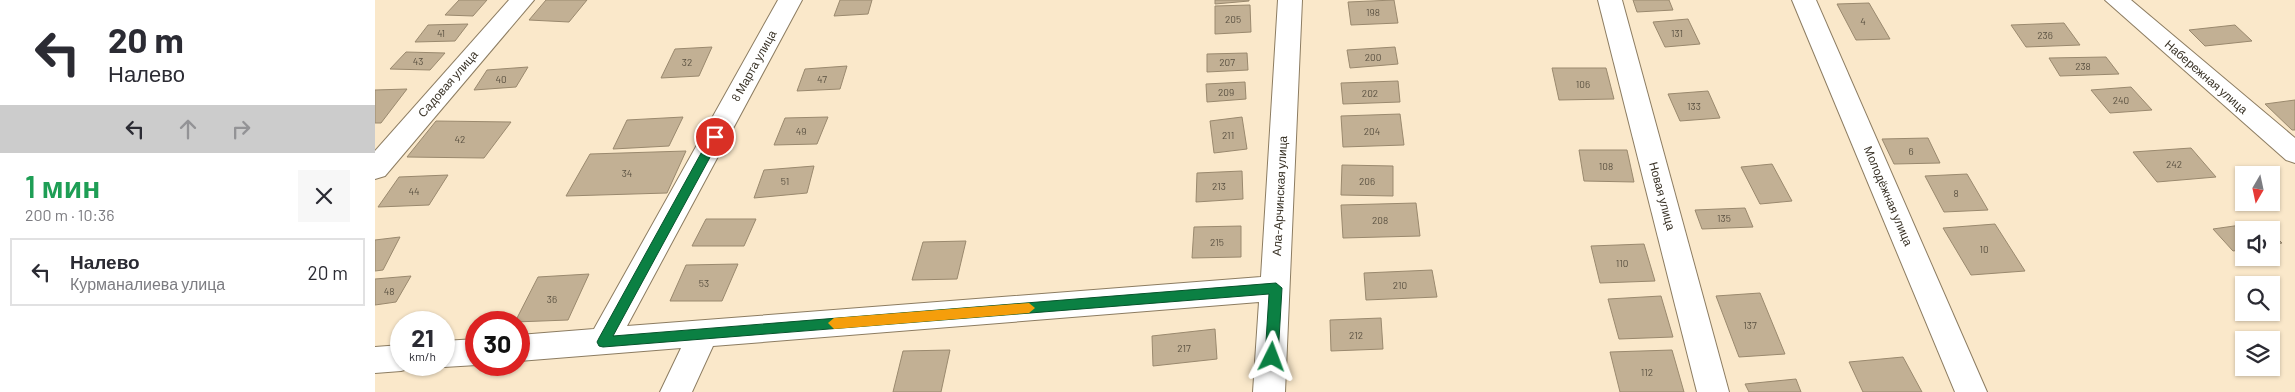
<!DOCTYPE html>
<html lang="ru">
<meta charset="utf-8">
<style>
:root{--surface:#fff;--page:#f7f7f7;--text:#2b2b33;--muted:#7c7c81;--line:#e1e1e2}
body{margin:0;font-family:Barlow,sans-serif;background:var(--page);color:var(--text);height:100vh;display:flex;flex-direction:column;font-size:19px;white-space:nowrap}
*{box-sizing:border-box;margin:0}
p{font-size:16px;color:var(--muted)}
.icon{flex:none;width:28px;height:28px;fill:none;stroke:currentColor;stroke-width:2;stroke-linecap:round;stroke-linejoin:round}
.map{position:relative;flex:1;overflow:hidden}
.details{display:flex;flex-direction:column;background:var(--surface);width:375px}
.details>*{flex:none}
.top-card{background:#fff;color:var(--text);overflow:hidden}
.needle{width:32px;rotate:189deg}
.buttons{position:absolute;left:1860px;top:166px;display:grid;gap:10px}
.buttons a{display:grid;place-items:center;width:45px;height:45px;border-radius:0px;background:var(--surface);box-shadow:0 1px 4px #0004;font-size:25px}
.speed{position:absolute;left:15px;top:311px;display:flex;gap:10px;font-size:25px;font-weight:700;text-align:center}
.speed>*{display:grid;place-content:center;width:65px;height:65px;border-radius:50%;background:var(--surface);box-shadow:0 1px 4px #0004;line-height:1}
.speed small{font-size:12px;font-weight:400}
.speed .limit{border:8px solid #d22;background:#fff;color:#111}
.pin{position:absolute;display:grid;place-items:center;width:42px;height:42px;color:#fff;margin:-21px;border:2px solid #fff;border-radius:50%;box-shadow:0 1px 5px #0007}
.me{position:absolute;width:55px;margin:-28px;rotate:3deg;stroke-linejoin:round;filter:drop-shadow(0 0 4px #0008)}
.turn{display:flex;align-items:center;gap:18px;height:105px;padding:0 25px;font-size:22px}
.turn .icon{width:65px;height:65px;stroke-width:2.5}
.turn b{display:block;font-size:35px;line-height:42px}
.lanes{display:flex;align-items:center;height:48px;padding:0 25px;background:#0003;justify-content:center;gap:25px;direction:ltr}
.lanes .off{opacity:.35}
.round{display:grid;place-items:center;flex:none;width:52px;height:52px;border-radius:0px;background:var(--page)}
.head{display:flex;align-items:center;justify-content:space-between;height:85px;padding:0 25px}
h1{font-size:30px;font-weight:600;line-height:38px;color:#1e9e55}
ul{padding:0;list-style:none}
li{display:flex;align-items:center;gap:15px;height:68px;margin:0 10px 8px;padding:0 15px;border:2px solid var(--line);border-radius:0px}
li div{flex:1}
li b{display:block;font-size:19px}
li em{font-style:normal}
main{display:flex;flex:1;min-height:0}
.map>svg:first-child{display:block}
.building{fill:#c2b094;stroke:#9a896e}
.lines{fill:none;stroke-linecap:round;stroke-linejoin:round}
.street-casing{stroke:#8c7c61;stroke-width:2}
.street{fill:#fff;fill-rule:evenodd}
.route{fill:#0b8043;stroke:#07532c}
.slow{fill:#f59e0b}
.labels{text-anchor:middle;stroke-width:4.5;stroke-linejoin:round;paint-order:stroke}
.number-label{font-size:10px;fill:#5b5242}
.street-label{font-size:12px;fill:#393226;stroke:#fff}
</style>
<main>
<section class="details">
<div class="top-card">
<div class="turn"><svg class="icon" aria-label="left" viewBox="0 0 24 24"><path d="M17 20v-9H6M10 6l-5 5 5 5"/></svg><div><b>20 m</b>Налево</div></div>
<div class="lanes"><svg class="icon" aria-label="left" viewBox="0 0 24 24"><path d="M17 20v-9H6M10 6l-5 5 5 5"/></svg><svg class="icon off" aria-label="ahead" viewBox="0 0 24 24"><path d="M12 20V5M6 11l6-6 6 6"/></svg><svg class="icon off" aria-label="right" viewBox="0 0 24 24"><path d="M7 20v-9h11M14 6l5 5-5 5"/></svg></div>
</div>
<div class="head"><div><h1>1 мин</h1><p>200 m · 10:36</p></div><a class="round"><svg class="icon" aria-label="close" viewBox="0 0 24 24"><path d="M6 6l12 12M18 6L6 18"/></svg></a></div>
<ul>
<li><svg class="icon" aria-label="left" viewBox="0 0 24 24"><path d="M17 20v-9H6M10 6l-5 5 5 5"/></svg><div><b>Налево</b><p>Курманалиева улица</p></div><em>20 m</em></li>
</ul>
</section>
<div class="map">
<svg width="1920" height="392" viewBox="0 0 1920 392">
<rect width="100%" height="100%" fill="#fae8ca"/>
<g class="building">
<path d="M 84,0 L 112,0 L 98,16 L 70,15 Z"/>
<path d="M 171,0 L 212,0 L 194,22 L 154,20 Z"/>
<path d="M 465,0 L 497,0 L 493,14 L 459,16 Z"/>
<path d="M 840,0 L 874,0 L 874,1 L 840,4 Z"/>
<path d="M 1019,0 L 1023,23 L 976,25 L 973,2 Z"/>
<path d="M 1258,0 L 1294,0 L 1298,10 L 1262,12 Z"/>
<path d="M 1494,3 L 1515,39 L 1481,40 L 1462,4 Z"/>
<path d="M 875,5 L 876,32 L 840,34 L 840,6 Z"/>
<path d="M 1313,19 L 1325,44 L 1290,47 L 1278,22 Z"/>
<path d="M 1689,23 L 1705,45 L 1651,47 L 1636,25 Z"/>
<path d="M 93,24 L 80,41 L 40,42 L 53,25 Z"/>
<path d="M 1860,25 L 1877,41 L 1830,46 L 1814,30 Z"/>
<path d="M 337,47 L 324,76 L 286,78 L 300,49 Z"/>
<path d="M 1020,47 L 1023,64 L 975,68 L 972,50 Z"/>
<path d="M 31,52 L 70,53 L 55,70 L 15,69 Z"/>
<path d="M 872,53 L 873,70 L 832,72 L 832,54 Z"/>
<path d="M 1731,57 L 1744,74 L 1685,76 L 1674,58 Z"/>
<path d="M 472,66 L 465,89 L 422,91 L 430,69 Z"/>
<path d="M 153,67 L 141,87 L 99,90 L 112,70 Z"/>
<path d="M 1177,68 L 1231,68 L 1239,99 L 1184,100 Z"/>
<path d="M 1023,81 L 1025,102 L 968,104 L 966,83 Z"/>
<path d="M 870,82 L 871,99 L 832,102 L 831,84 Z"/>
<path d="M 1756,87 L 1777,110 L 1735,113 L 1716,90 Z"/>
<path d="M 32,89 L 6,123 L 0,123 L 0,90 Z"/>
<path d="M 1333,91 L 1345,118 L 1305,121 L 1293,94 Z"/>
<path d="M 1920,100 L 1920,130 L 1917,130 L 1890,104 Z"/>
<path d="M 1025,114 L 1029,145 L 968,147 L 966,116 Z"/>
<path d="M 308,117 L 294,146 L 238,149 L 252,120 Z"/>
<path d="M 453,117 L 442,144 L 399,145 L 410,118 Z"/>
<path d="M 867,117 L 872,149 L 839,153 L 835,121 Z"/>
<path d="M 61,121 L 136,122 L 109,158 L 32,157 Z"/>
<path d="M 1553,138 L 1565,163 L 1519,164 L 1507,139 Z"/>
<path d="M 1816,148 L 1841,177 L 1782,182 L 1758,152 Z"/>
<path d="M 1204,150 L 1252,150 L 1259,182 L 1209,181 Z"/>
<path d="M 311,151 L 292,193 L 191,196 L 215,154 Z"/>
<path d="M 1397,164 L 1417,201 L 1385,204 L 1366,167 Z"/>
<path d="M 967,165 L 1018,166 L 1018,196 L 966,195 Z"/>
<path d="M 439,166 L 432,193 L 379,198 L 389,170 Z"/>
<path d="M 867,171 L 868,199 L 821,202 L 822,173 Z"/>
<path d="M 1592,174 L 1613,210 L 1569,212 L 1550,176 Z"/>
<path d="M 73,175 L 54,205 L 3,207 L 24,177 Z"/>
<path d="M 1041,203 L 1045,236 L 968,238 L 966,205 Z"/>
<path d="M 1370,208 L 1378,227 L 1327,229 L 1320,210 Z"/>
<path d="M 331,219 L 381,219 L 369,246 L 317,246 Z"/>
<path d="M 1887,222 L 1895,230 L 1869,230 L 1869,249 L 1858,251 L 1838,229 Z"/>
<path d="M 1620,224 L 1650,271 L 1596,275 L 1568,228 Z"/>
<path d="M 866,226 L 866,257 L 817,258 L 819,227 Z"/>
<path d="M 1896,232 L 1907,243 L 1896,245 Z"/>
<path d="M 25,237 L 8,270 L 0,271 L 0,240 Z"/>
<path d="M 591,241 L 582,279 L 537,280 L 548,242 Z"/>
<path d="M 1269,244 L 1280,281 L 1225,283 L 1216,246 Z"/>
<path d="M 363,264 L 347,301 L 295,301 L 311,265 Z"/>
<path d="M 1057,270 L 1062,297 L 991,300 L 989,273 Z"/>
<path d="M 214,274 L 193,320 L 140,322 L 163,277 Z"/>
<path d="M 36,276 L 21,302 L 0,305 L 0,279 Z"/>
<path d="M 1385,293 L 1410,354 L 1364,357 L 1341,296 Z"/>
<path d="M 1286,296 L 1298,337 L 1244,339 L 1233,299 Z"/>
<path d="M 1006,318 L 1008,349 L 956,351 L 955,320 Z"/>
<path d="M 840,329 L 842,359 L 778,366 L 777,336 Z"/>
<path d="M 575,350 L 566,392 L 518,392 L 528,351 Z"/>
<path d="M 1297,350 L 1309,392 L 1245,392 L 1235,352 Z"/>
<path d="M 1528,357 L 1547,392 L 1488,392 L 1474,362 Z"/>
<path d="M 1421,379 L 1426,392 L 1374,392 L 1370,384 Z"/>
</g>
<g class="lines">
<g class="street-casing">
<g id="street">
<path d="M 134,0 L 159,0 L 10,176 L 0,179 L 0,151 Z"/>
<path d="M 403,0 L 427,0 L 252,326 L 886,277 L 903,0 L 927,0 L 910,392 L 878,392 L 884,302 L 338,346 L 317,392 L 285,392 L 306,348 L 144,361 L 144,335 L 219,329 Z"/>
<path d="M 1223,0 L 1247,0 L 1354,392 L 1322,392 Z"/>
<path d="M 1417,0 L 1441,0 L 1612,392 L 1580,392 Z"/>
<path d="M 1730,0 L 1756,0 L 1920,138 L 1920,163 L 1911,160 Z"/>
<path d="M 101,339 L 102,365 L 69,367 L 62,365 L 69,365 L 69,341 Z"/>
<path d="M 26,345 L 26,365 L 38,365 L 37,368 L 26,371 L 0,373 L 0,347 Z"/>
</g>
</g>
<use href="#street" class="street"/>
</g>
<path class="route" d="M 340,133 L 346,137 L 238,336 L 901,283 L 907,288 L 903,357 L 897,363 L 890,357 L 894,294 L 228,347 L 224,346 L 222,342 L 224,338 L 335,137 Z"/>
<path class="slow" d="M 654,303 L 660,308 L 654,313 L 459,329 L 453,323 L 459,318 Z"/>
<g class="labels">
<g class="number-label">
<text x="998" y="16">198</text>
<text x="858" y="23">205</text>
<text x="1488" y="25">4</text>
<text x="66" y="37">41</text>
<text x="1302" y="37">131</text>
<text x="1670" y="39">236</text>
<text x="998" y="61">200</text>
<text x="43" y="65">43</text>
<text x="312" y="66">32</text>
<text x="852" y="66">207</text>
<text x="1708" y="70">238</text>
<text x="126" y="83">40</text>
<text x="447" y="83">47</text>
<text x="1208" y="88">106</text>
<text x="851" y="96">209</text>
<text x="995" y="97">202</text>
<text x="1746" y="104">240</text>
<text x="1319" y="110">133</text>
<text x="426" y="135">49</text>
<text x="997" y="135">204</text>
<text x="853" y="139">211</text>
<text x="85" y="143">42</text>
<text x="1536" y="155">6</text>
<text x="1799" y="168">242</text>
<text x="1231" y="170">108</text>
<text x="252" y="177">34</text>
<text x="410" y="185">51</text>
<text x="992" y="185">206</text>
<text x="844" y="190">213</text>
<text x="39" y="195">44</text>
<text x="1581" y="197">8</text>
<text x="1349" y="222">135</text>
<text x="1005" y="224">208</text>
<text x="842" y="246">215</text>
<text x="1609" y="253">10</text>
<text x="1247" y="267">110</text>
<text x="329" y="287">53</text>
<text x="1025" y="289">210</text>
<text x="14" y="295">48</text>
<text x="177" y="303">36</text>
<text x="1375" y="329">137</text>
<text x="981" y="339">212</text>
<text x="809" y="352">217</text>
<text x="1272" y="376">112</text>
</g>
<g class="street-label">
<text transform="translate(379 66) rotate(-61)" y="4">8 Марта улица</text>
<text transform="translate(1831 77) rotate(41)" y="4">Набережная улица</text>
<text transform="translate(73 84) rotate(-49)" y="4">Садовая улица</text>
<text transform="translate(905 196) rotate(-87)" y="4">Ала-Арчинская улица</text>
<text transform="translate(1287 196) rotate(75)" y="4">Новая улица</text>
<text transform="translate(1513 196) rotate(67)" y="4">Молодёжная улица</text>
</g>
</g>
</svg>
<div class="buttons">
<a><svg class="needle" viewBox="-14 -14 28 28"><path d="M0-13l5 13h-10z" fill="#e53935"/><path d="M0 13l5-13h-10z" fill="#7c7c81"/></svg></a>
<a><svg class="icon" aria-label="sound" viewBox="0 0 24 24"><path d="M4 9h4l5-4v14l-5-4H4zM17 9q2 3 0 6"/></svg></a>
<a><svg class="icon" aria-label="search" viewBox="0 0 24 24"><circle cx="10" cy="10" r="6"/><path d="M15 15l6 6"/></svg></a>
<a><svg class="icon" aria-label="layers" viewBox="0 0 24 24"><path d="M12 4l9 5-9 5-9-5zM3 14l9 5 9-5"/></svg></a>
</div>
<div class="speed"><div>21<small>km/h</small></div><div class="limit">30</div></div>
<div class="pin" style="left:340px;top:137px;background:#d93025"><svg class="icon" aria-label="arrive" viewBox="0 0 24 24"><path d="M6 21V4h12l-3 4 3 4H6"/></svg></div>
<svg class="me" style="left:897px;top:357px" viewBox="-20 -20 40 40"><path d="M0-17L14 15 0 8-14 15z" fill="#0b8043" stroke="#fff" stroke-width="4"/></svg>
</div>
</main>
